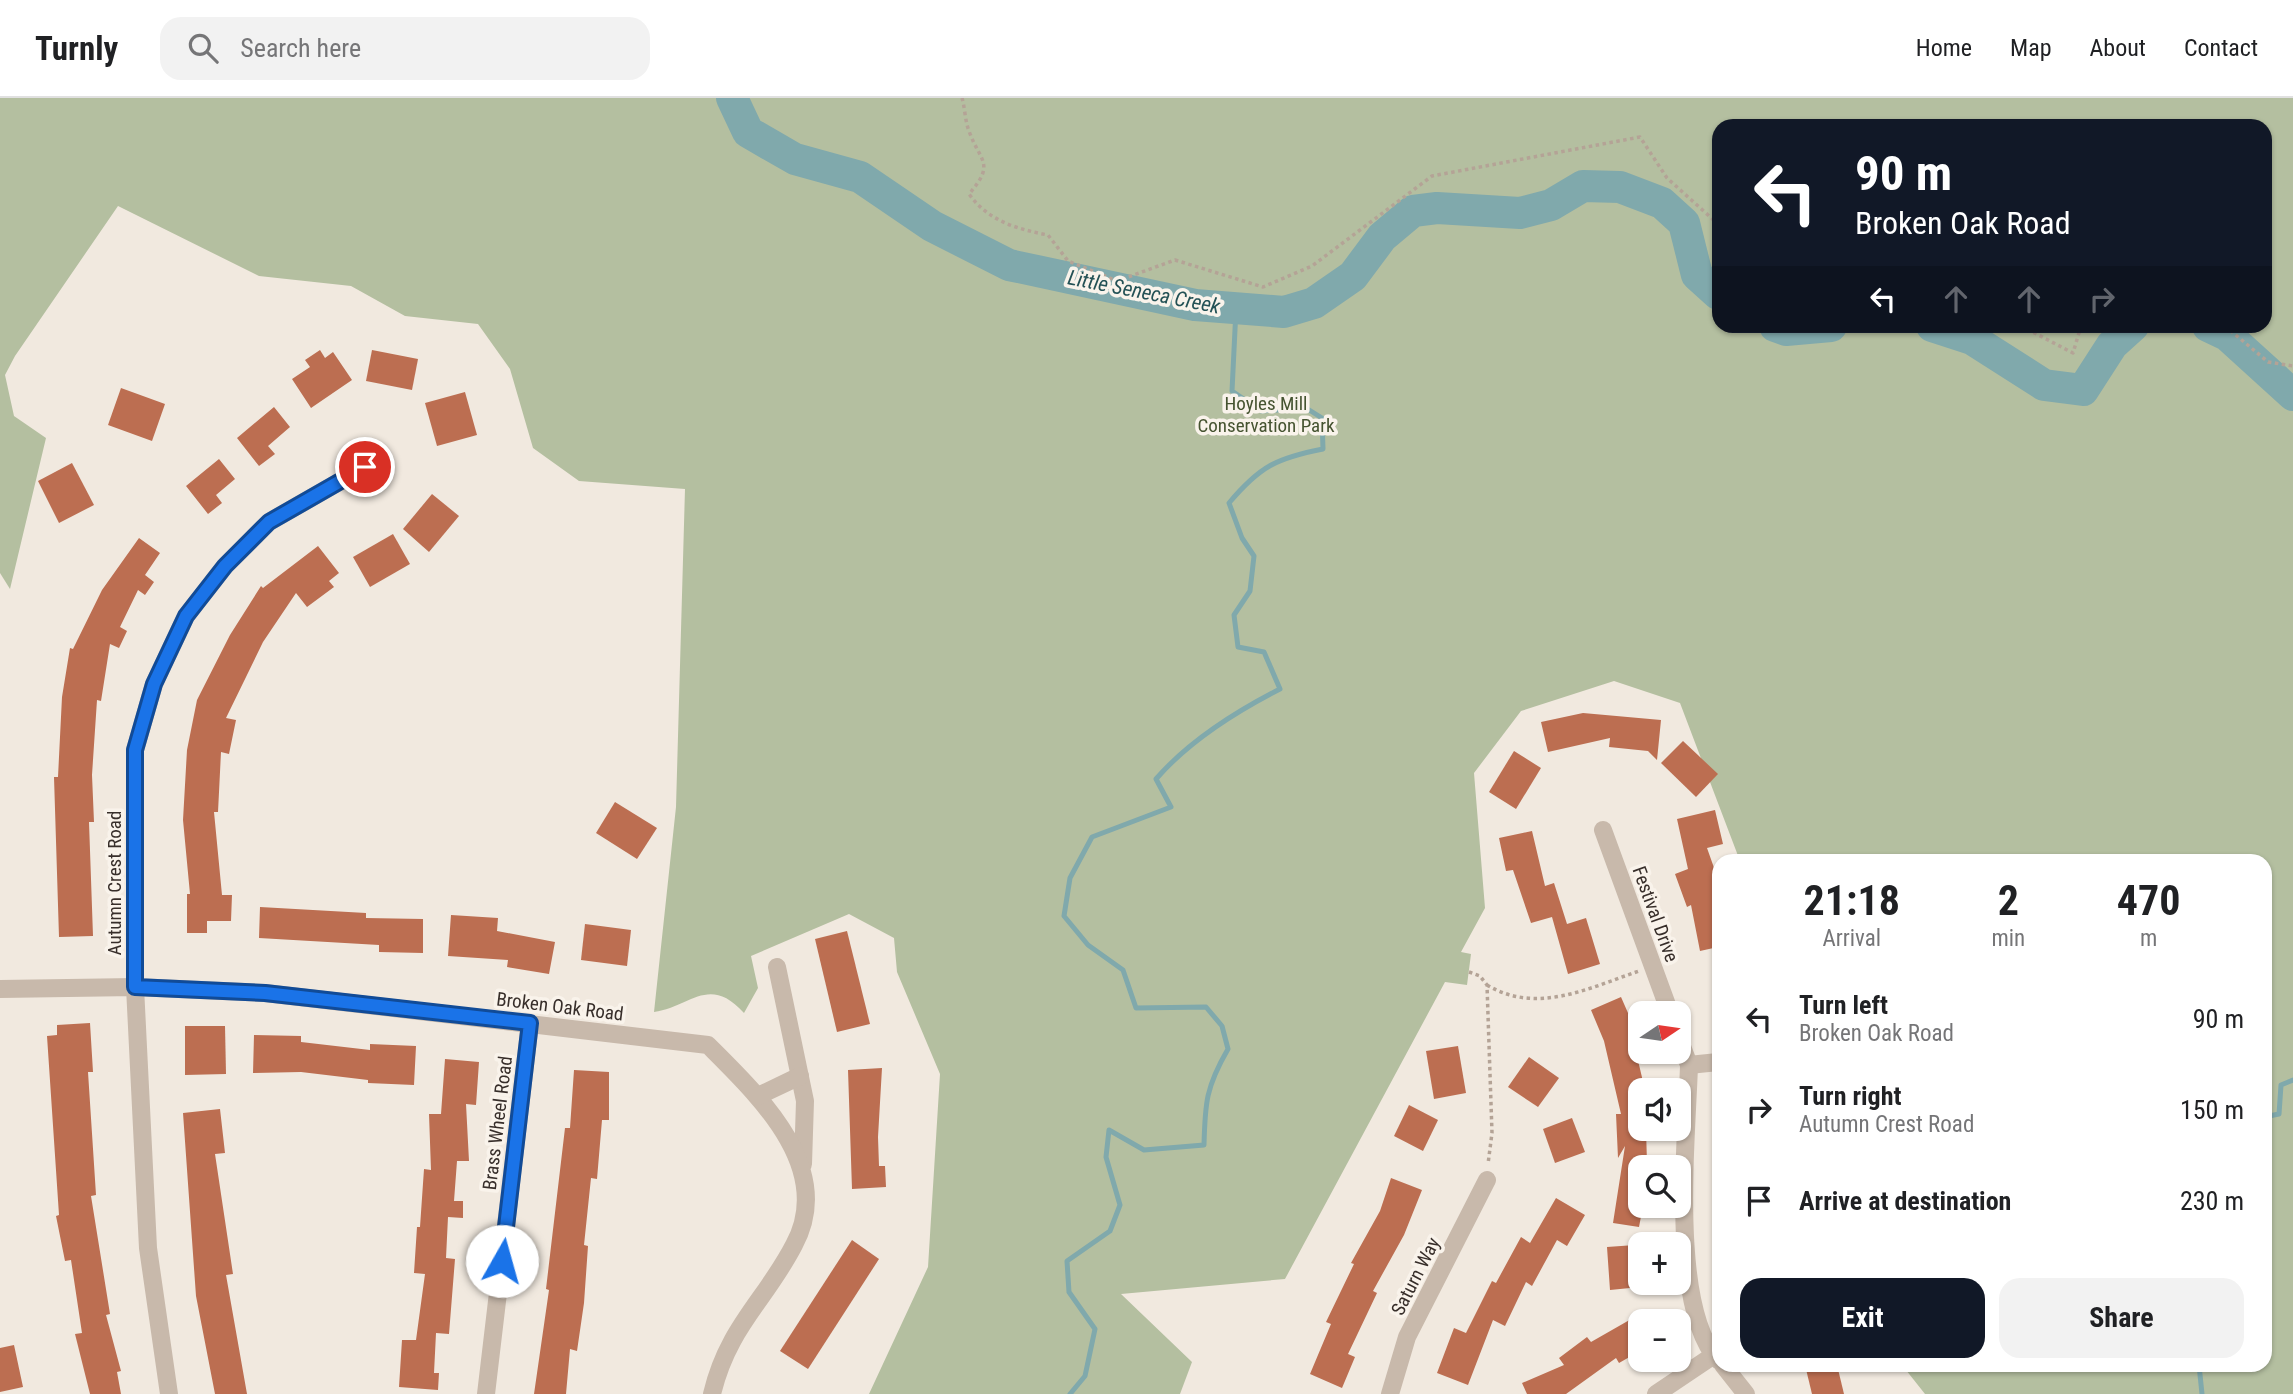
<!DOCTYPE html>
<meta charset="utf-8">
<style>
:root{--surface:#fff;--page:#f2f2f2;--text:#202124;--muted:#757577;--line:#e0e0e0;--accent:#111827}
body{margin:0;font-family:"Roboto Condensed",sans-serif;background:var(--page);color:var(--text);height:100vh;display:flex;flex-direction:column;font-size:26px;white-space:nowrap}
*{box-sizing:border-box;margin:0}
p{font-size:23px;color:var(--muted)}
.icon{flex:none;width:38px;height:38px;fill:none;stroke:currentColor;stroke-width:2;stroke-linecap:round;stroke-linejoin:round}
.map{position:relative;flex:1;overflow:hidden}
.details{position:absolute;left:1712px;top:756px;width:560px;height:518px;display:flex;flex-direction:column;background:var(--surface);border-radius:21px;box-shadow:0 2px 5px #0004}
.details>*{flex:none}
.top-card{position:absolute;left:1712px;top:21px;width:560px;height:214px;border-radius:21px;box-shadow:0 2px 5px #0004;background:#111827;color:#fff;overflow:hidden}
.needle{width:46px;rotate:77deg}
.buttons{position:absolute;left:1628px;top:903px;display:grid;gap:14px}
.buttons a{display:grid;place-items:center;width:63px;height:63px;border-radius:14px;background:var(--surface);box-shadow:0 2px 5px #0004;font-size:35px}
.pin{position:absolute;display:grid;place-items:center;width:60px;height:60px;color:#fff;margin:-30px;border:4px solid #fff;border-radius:50%;box-shadow:0 2px 7px #0007}
.me{position:absolute;width:77px;margin:-38px;rotate:7deg;stroke-linejoin:round;filter:drop-shadow(0 0 5px #0008)}
.turn{display:flex;align-items:center;gap:24px;height:147px;padding:0 28px;font-size:32px}
.turn .icon{width:91px;height:91px;stroke-width:2.5}
.turn b{display:block;font-size:49px;line-height:60px}
.lanes{display:flex;align-items:center;height:66px;padding:0 28px;background:#0003;justify-content:center;gap:35px;direction:ltr}
.lanes .off{opacity:.35}
.eta{display:flex;justify-content:space-evenly;align-items:center;height:119px;text-align:center}
.eta b{font-size:42px;font-weight:700;line-height:49px}
.primary-button{display:flex;gap:14px;margin-top:auto;padding:14px 28px}
.primary-button a{flex:1;height:80px;border-radius:21px;background:var(--accent);color:#fff;font-size:28px;font-weight:700;line-height:80px;text-align:center}
.primary-button a+a{background:var(--page);color:var(--text)}
ul{padding:0;list-style:none}
li{display:flex;align-items:center;gap:21px;height:91px;padding:0 28px}
li div{flex:1}
li b{display:block;font-size:26px}
li em{font-style:normal}
header{display:flex;align-items:center;gap:42px;box-sizing:border-box;height:98px;padding:0 35px;background:var(--surface);border-bottom:2px solid var(--line)}
header strong{font-size:33px}
nav{display:flex;gap:38px;margin-inline-start:auto;font-size:24px}
.search{width:490px;height:63px;background:var(--page);display:flex;align-items:center;gap:18px;box-sizing:border-box;padding:0 24px;border-radius:21px;color:var(--muted);font-size:26px}
.map>svg:first-child{display:block}
.green{fill:#b4bfa0;fill-rule:evenodd}
.lines{fill:none;stroke-linecap:round;stroke-linejoin:round}
.stream{stroke:#80a9ac;stroke-width:5}
.river{stroke:#80a9ac;stroke-width:32}
.building{fill:#bc6e51}
.path{stroke:#b4a396;stroke-width:3.5;stroke-dasharray:3.5 3.5;stroke-linecap:butt}
.minor{stroke:#c8b9ab;stroke-width:18}
.route-casing{stroke:#114b97;stroke-width:18}
.route{stroke:#1a73e8;stroke-width:12}
.labels{text-anchor:middle;stroke-width:7;stroke-linejoin:round;paint-order:stroke}
.park-label{font-size:19px;fill:#455330;stroke:#f9f3eb}
.street-label{font-size:19px;fill:#372e2a;stroke:#f9f3eb}
.water-label{font-size:21px;font-style:italic;fill:#235155;stroke:#f9f3eb}
</style>
<header>
<strong>Turnly</strong>
<div class="search"><svg class="icon" aria-label="search" viewBox="0 0 24 24"><circle cx="10" cy="10" r="6"/><path d="M15 15l6 6"/></svg>Search here</div>
<nav><a>Home</a><a>Map</a><a>About</a><a>Contact</a></nav>
</header>
<div class="map">
<svg width="2293" height="1296" viewBox="0 0 2293 1296">
<rect width="100%" height="100%" fill="#f1e9df"/>
<path class="green" d="M 0,0 L 2293,0 L 2293,1296 L 1925,1296 L 1902,1267 L 2264,1267 L 2264,763 L 1740,763 L 1680,605 L 1614,583 L 1521,613 L 1474,675 L 1485,810 L 1461,854 L 1471,856 L 1467,887 L 1445,884 L 1285,1181 L 1121,1196 L 1192,1264 L 1180,1296 L 869,1296 L 928,1169 L 940,976 L 897,874 L 894,840 L 849,816 L 751,858 L 758,890 L 744,915 C 709,876 690,909 654,914 L 676,709 L 685,391 L 579,383 L 533,350 L 510,271 L 478,226 L 405,218 L 351,188 L 259,178 L 118,108 L 15,258 L 5,277 L 14,318 L 46,340 L 10,491 L 0,475 ZM 1718,28 L 2264,28 L 2264,228 L 1718,228 Z"/>
<g class="lines">
<g class="stream">
<path d="M 2264,1019 L 2279,1016 L 2281,987 L 2293,982"/>
<path d="M 2166,1267 L 2171,1267"/>
<path d="M 2199,1267 L 2202,1296"/>
<path d="M 1070,1296 L 1085,1278 L 1095,1231 L 1069,1194 L 1067,1163 L 1110,1133 L 1120,1107 L 1106,1059 L 1109,1032 L 1144,1052 L 1204,1047 C 1205,1005 1206,989 1228,951 L 1222,928 L 1206,909 L 1136,910 L 1123,872 L 1088,847 L 1064,818 L 1070,780 L 1092,739 L 1171,709 L 1156,681 C 1189,643 1235,614 1280,591 L 1264,554 L 1238,549 L 1234,517 L 1250,493 L 1254,458 L 1242,440 L 1229,405 C 1260,368 1277,360 1323,351 L 1322,320 L 1306,310 L 1261,313 L 1232,293 L 1236,211"/>
</g>
<g class="river">
<path d="M 732,0 L 748,34 L 795,61 L 860,79 L 932,128 L 1009,167 L 1195,207 L 1284,214 L 1314,205 L 1353,178 L 1382,139 L 1413,113 L 1437,110 L 1520,115 L 1551,107 L 1583,88 L 1620,89 L 1662,105 L 1684,125 L 1697,177 L 1718,196"/>
<path d="M 1775,228 L 1786,232 L 1831,228"/>
<path d="M 1932,228 L 1972,241 L 2044,287 L 2083,292 L 2112,247 L 2133,228"/>
<path d="M 2208,228 L 2227,237 L 2293,297"/>
</g>
</g>
<g class="building">
<path d="M 320,252 L 325,260 L 333,254 L 352,282 L 311,310 L 292,281 L 310,269 L 305,262 Z"/>
<path d="M 372,252 L 418,261 L 412,292 L 366,283 Z"/>
<path d="M 121,290 L 165,306 L 152,343 L 108,327 Z"/>
<path d="M 465,294 L 477,337 L 437,348 L 425,305 Z"/>
<path d="M 274,309 L 290,329 L 268,348 L 275,356 L 259,368 L 237,340 Z"/>
<path d="M 219,361 L 235,381 L 216,397 L 222,405 L 208,416 L 186,388 Z"/>
<path d="M 72,365 L 94,407 L 59,425 L 38,383 Z"/>
<path d="M 432,396 L 459,418 L 429,454 L 403,431 Z"/>
<path d="M 393,436 L 410,466 L 370,489 L 353,459 Z"/>
<path d="M 139,440 L 160,455 L 145,477 L 154,484 L 145,497 L 138,492 L 120,529 L 127,533 L 119,550 L 110,546 L 101,603 L 97,602 L 92,677 L 94,724 L 89,724 L 93,838 L 59,839 L 54,679 L 58,679 L 62,599 L 70,550 L 73,551 L 102,492 Z"/>
<path d="M 318,448 L 339,475 L 329,483 L 334,489 L 307,509 L 296,495 L 263,544 L 226,620 L 236,622 L 229,656 L 221,654 L 218,714 L 214,714 L 222,797 L 232,797 L 231,823 L 207,823 L 207,835 L 187,835 L 187,796 L 190,796 L 183,722 L 187,652 L 197,602 L 230,537 L 261,488 L 263,490 Z"/>
<path d="M 1583,615 L 1661,622 L 1657,662 L 1648,653 L 1609,649 L 1610,640 L 1548,654 L 1541,624 Z"/>
<path d="M 1683,643 L 1718,676 L 1696,699 L 1661,665 Z"/>
<path d="M 1514,653 L 1541,670 L 1516,711 L 1489,694 Z"/>
<path d="M 615,704 L 657,730 L 637,761 L 596,735 Z"/>
<path d="M 1715,712 L 1723,746 L 1707,750 L 1718,781 L 1718,849 L 1700,853 L 1691,807 L 1687,809 L 1675,776 L 1688,771 L 1677,721 Z"/>
<path d="M 1532,733 L 1545,788 L 1554,785 L 1567,826 L 1586,820 L 1600,866 L 1568,876 L 1552,819 L 1531,825 L 1513,772 L 1506,773 L 1499,740 Z"/>
<path d="M 260,809 L 366,815 L 366,820 L 423,821 L 423,855 L 379,854 L 379,847 L 259,840 Z"/>
<path d="M 451,817 L 498,820 L 497,833 L 555,844 L 549,876 L 507,869 L 508,862 L 448,858 Z"/>
<path d="M 585,826 L 631,832 L 627,868 L 581,862 Z"/>
<path d="M 847,833 L 870,926 L 837,934 L 815,841 Z"/>
<path d="M 1621,899 L 1635,931 L 1631,933 L 1645,992 L 1640,992 L 1640,1023 L 1635,1031 L 1646,1031 L 1647,1065 L 1640,1065 L 1640,1108 L 1643,1108 L 1639,1129 L 1613,1125 L 1625,1048 L 1618,1060 L 1616,1016 L 1621,1016 L 1604,943 L 1591,912 Z"/>
<path d="M 90,925 L 93,974 L 88,974 L 96,1097 L 91,1098 L 110,1216 L 106,1217 L 121,1273 L 117,1274 L 121,1296 L 90,1296 L 75,1236 L 82,1235 L 71,1162 L 65,1163 L 56,1118 L 59,1117 L 47,938 L 57,937 L 57,927 Z"/>
<path d="M 185,928 L 225,928 L 226,976 L 185,977 Z"/>
<path d="M 254,937 L 301,938 L 301,944 L 370,952 L 370,946 L 416,948 L 414,987 L 368,985 L 368,982 L 301,974 L 253,975 Z"/>
<path d="M 1458,948 L 1466,995 L 1434,1001 L 1426,953 Z"/>
<path d="M 1529,959 L 1559,980 L 1538,1009 L 1508,989 Z"/>
<path d="M 445,961 L 479,964 L 476,1007 L 466,1006 L 469,1063 L 457,1063 L 454,1103 L 463,1103 L 463,1120 L 448,1119 L 446,1160 L 455,1161 L 449,1236 L 436,1235 L 434,1275 L 439,1275 L 438,1292 L 399,1289 L 402,1242 L 416,1242 L 425,1176 L 414,1175 L 417,1129 L 420,1129 L 424,1071 L 431,1072 L 429,1016 L 441,1016 Z"/>
<path d="M 882,970 L 878,1039 L 879,1068 L 885,1068 L 886,1089 L 852,1091 L 848,972 Z"/>
<path d="M 574,972 L 609,974 L 609,1022 L 602,1022 L 597,1081 L 591,1080 L 584,1147 L 588,1148 L 584,1205 L 577,1253 L 570,1251 L 566,1296 L 534,1296 L 549,1192 L 546,1191 L 565,1030 L 570,1030 Z"/>
<path d="M 1409,1007 L 1438,1022 L 1423,1053 L 1394,1038 Z"/>
<path d="M 220,1011 L 225,1055 L 215,1056 L 233,1176 L 226,1177 L 247,1296 L 215,1296 L 196,1198 L 183,1015 Z"/>
<path d="M 1572,1020 L 1585,1054 L 1555,1065 L 1543,1031 Z"/>
<path d="M 1391,1080 L 1422,1092 L 1404,1137 L 1373,1193 L 1377,1195 L 1348,1256 L 1355,1259 L 1342,1290 L 1310,1276 L 1331,1226 L 1326,1224 L 1354,1166 L 1351,1165 L 1380,1113 Z"/>
<path d="M 1556,1100 L 1585,1117 L 1567,1148 L 1557,1142 L 1532,1188 L 1526,1184 L 1505,1228 L 1493,1222 L 1468,1287 L 1437,1275 L 1454,1230 L 1466,1235 L 1492,1183 L 1496,1185 L 1521,1139 L 1530,1145 Z"/>
<path d="M 852,1142 L 879,1161 L 808,1271 L 780,1253 Z"/>
<path d="M 1635,1147 L 1636,1166 L 1640,1166 L 1640,1189 L 1610,1192 L 1607,1149 Z"/>
<path d="M 1640,1216 L 1640,1253 L 1619,1265 L 1616,1260 L 1566,1296 L 1527,1296 L 1522,1285 L 1564,1267 L 1559,1260 L 1587,1239 L 1591,1244 Z"/>
<path d="M 14,1247 L 23,1289 L 0,1294 L 0,1250 Z"/>
<path d="M 1805,1267 L 1837,1267 L 1844,1296 L 1812,1296 Z"/>
</g>
<g class="lines">
<g class="path">
<path d="M 962,0 C 965,10 965,23 969,33 C 980,64 996,65 969,96 C 988,123 1017,131 1048,137 L 1068,163 L 1117,183 L 1175,162 L 1263,189 L 1312,168 L 1432,78 L 1640,39 L 1667,80 L 1718,126"/>
<path d="M 2021,228 L 2073,255 L 2081,228"/>
<path d="M 2225,228 L 2268,264 L 2293,268"/>
<path d="M 1469,874 L 1480,878 L 1487,887 L 1492,1035 L 1488,1066"/>
<path d="M 1487,887 C 1537,917 1589,890 1639,873"/>
</g>
<g class="minor">
<path d="M 1603,732 L 1670,915"/>
<path d="M 777,869 L 805,1003 L 803,1066"/>
<path d="M 0,891 L 135,889 L 265,895 L 708,947 C 758,997 836,1070 794,1147 C 765,1203 728,1229 712,1296"/>
<path d="M 1678,938 L 1689,967 C 1687,1039 1669,1208 1718,1262"/>
<path d="M 1689,967 L 1718,964"/>
<path d="M 758,998 L 800,978"/>
<path d="M 1723,1267 L 1746,1296"/>
<path d="M 169,1296 L 148,1150 L 135,889 L 135,652 L 154,586 L 186,518 L 225,468 L 269,424 L 365,369"/>
<path d="M 486,1296 L 530,925"/>
<path d="M 1390,1296 L 1407,1239 L 1487,1082"/>
<path d="M 1656,1296 L 1714,1257"/>
</g>
</g>
<g class="lines">
<g class="route-casing">
<path id="route" d="M 365,369 L 269,424 L 225,468 L 186,518 L 154,586 L 135,652 L 135,889 L 265,895 L 530,925 L 502,1163"/>
</g>
<use href="#route" class="route"/>
</g>
<g class="labels">
<g class="park-label">
<text x="1266" y="312">Hoyles Mill<tspan x="1266" dy="22">Conservation Park</tspan></text>
</g>
<g class="street-label">
<text transform="translate(114 785) rotate(-90)" y="7">Autumn Crest Road</text>
<text transform="translate(1656 816) rotate(70)" y="7">Festival Drive</text>
<text transform="translate(560 908) rotate(7)" y="7">Broken Oak Road</text>
<text transform="translate(497 1025) rotate(-83)" y="7">Brass Wheel Road</text>
<text transform="translate(1415 1178) rotate(-63)" y="7">Saturn Way</text>
</g>
<g class="water-label">
<text transform="translate(1144 194) rotate(11)" y="7">Little Seneca Creek</text>
</g>
</g>
</svg>
<div class="buttons">
<a><svg class="needle" viewBox="-14 -14 28 28"><path d="M0-13l5 13h-10z" fill="#e53935"/><path d="M0 13l5-13h-10z" fill="#757577"/></svg></a>
<a><svg class="icon" aria-label="sound" viewBox="0 0 24 24"><path d="M4 9h4l5-4v14l-5-4H4zM17 9q2 3 0 6"/></svg></a>
<a><svg class="icon" aria-label="search" viewBox="0 0 24 24"><circle cx="10" cy="10" r="6"/><path d="M15 15l6 6"/></svg></a>
<a>+</a>
<a>−</a>
</div>
<div class="pin" style="left:365px;top:369px;background:#d93025"><svg class="icon" aria-label="arrive" viewBox="0 0 24 24"><path d="M6 21V4h12l-3 4 3 4H6"/></svg></div>
<svg class="me" style="left:502px;top:1163px" viewBox="-20 -20 40 40"><circle r="19" fill="#fff"/><path d="M0-13L10 11 0 6-10 11z" fill="#1a73e8"/></svg>
<div class="top-card">
<div class="turn"><svg class="icon" aria-label="left" viewBox="0 0 24 24"><path d="M17 20v-9H6M10 6l-5 5 5 5"/></svg><div><b>90 m</b>Broken Oak Road</div></div>
<div class="lanes"><svg class="icon" aria-label="left" viewBox="0 0 24 24"><path d="M17 20v-9H6M10 6l-5 5 5 5"/></svg><svg class="icon off" aria-label="ahead" viewBox="0 0 24 24"><path d="M12 20V5M6 11l6-6 6 6"/></svg><svg class="icon off" aria-label="ahead" viewBox="0 0 24 24"><path d="M12 20V5M6 11l6-6 6 6"/></svg><svg class="icon off" aria-label="right" viewBox="0 0 24 24"><path d="M7 20v-9h11M14 6l5 5-5 5"/></svg></div>
</div>
<section class="details">
<div class="eta">
<div><b>21:18</b><p>Arrival</p></div>
<div><b>2</b><p>min</p></div>
<div><b>470</b><p>m</p></div>
</div>
<ul>
<li><svg class="icon" aria-label="left" viewBox="0 0 24 24"><path d="M17 20v-9H6M10 6l-5 5 5 5"/></svg><div><b>Turn left</b><p>Broken Oak Road</p></div><em>90 m</em></li>
<li><svg class="icon" aria-label="right" viewBox="0 0 24 24"><path d="M7 20v-9h11M14 6l5 5-5 5"/></svg><div><b>Turn right</b><p>Autumn Crest Road</p></div><em>150 m</em></li>
<li><svg class="icon" aria-label="arrive" viewBox="0 0 24 24"><path d="M6 21V4h12l-3 4 3 4H6"/></svg><div><b>Arrive at destination</b></div><em>230 m</em></li>
</ul>
<div class="primary-button"><a>Exit</a><a>Share</a></div>
</section>
</div>
